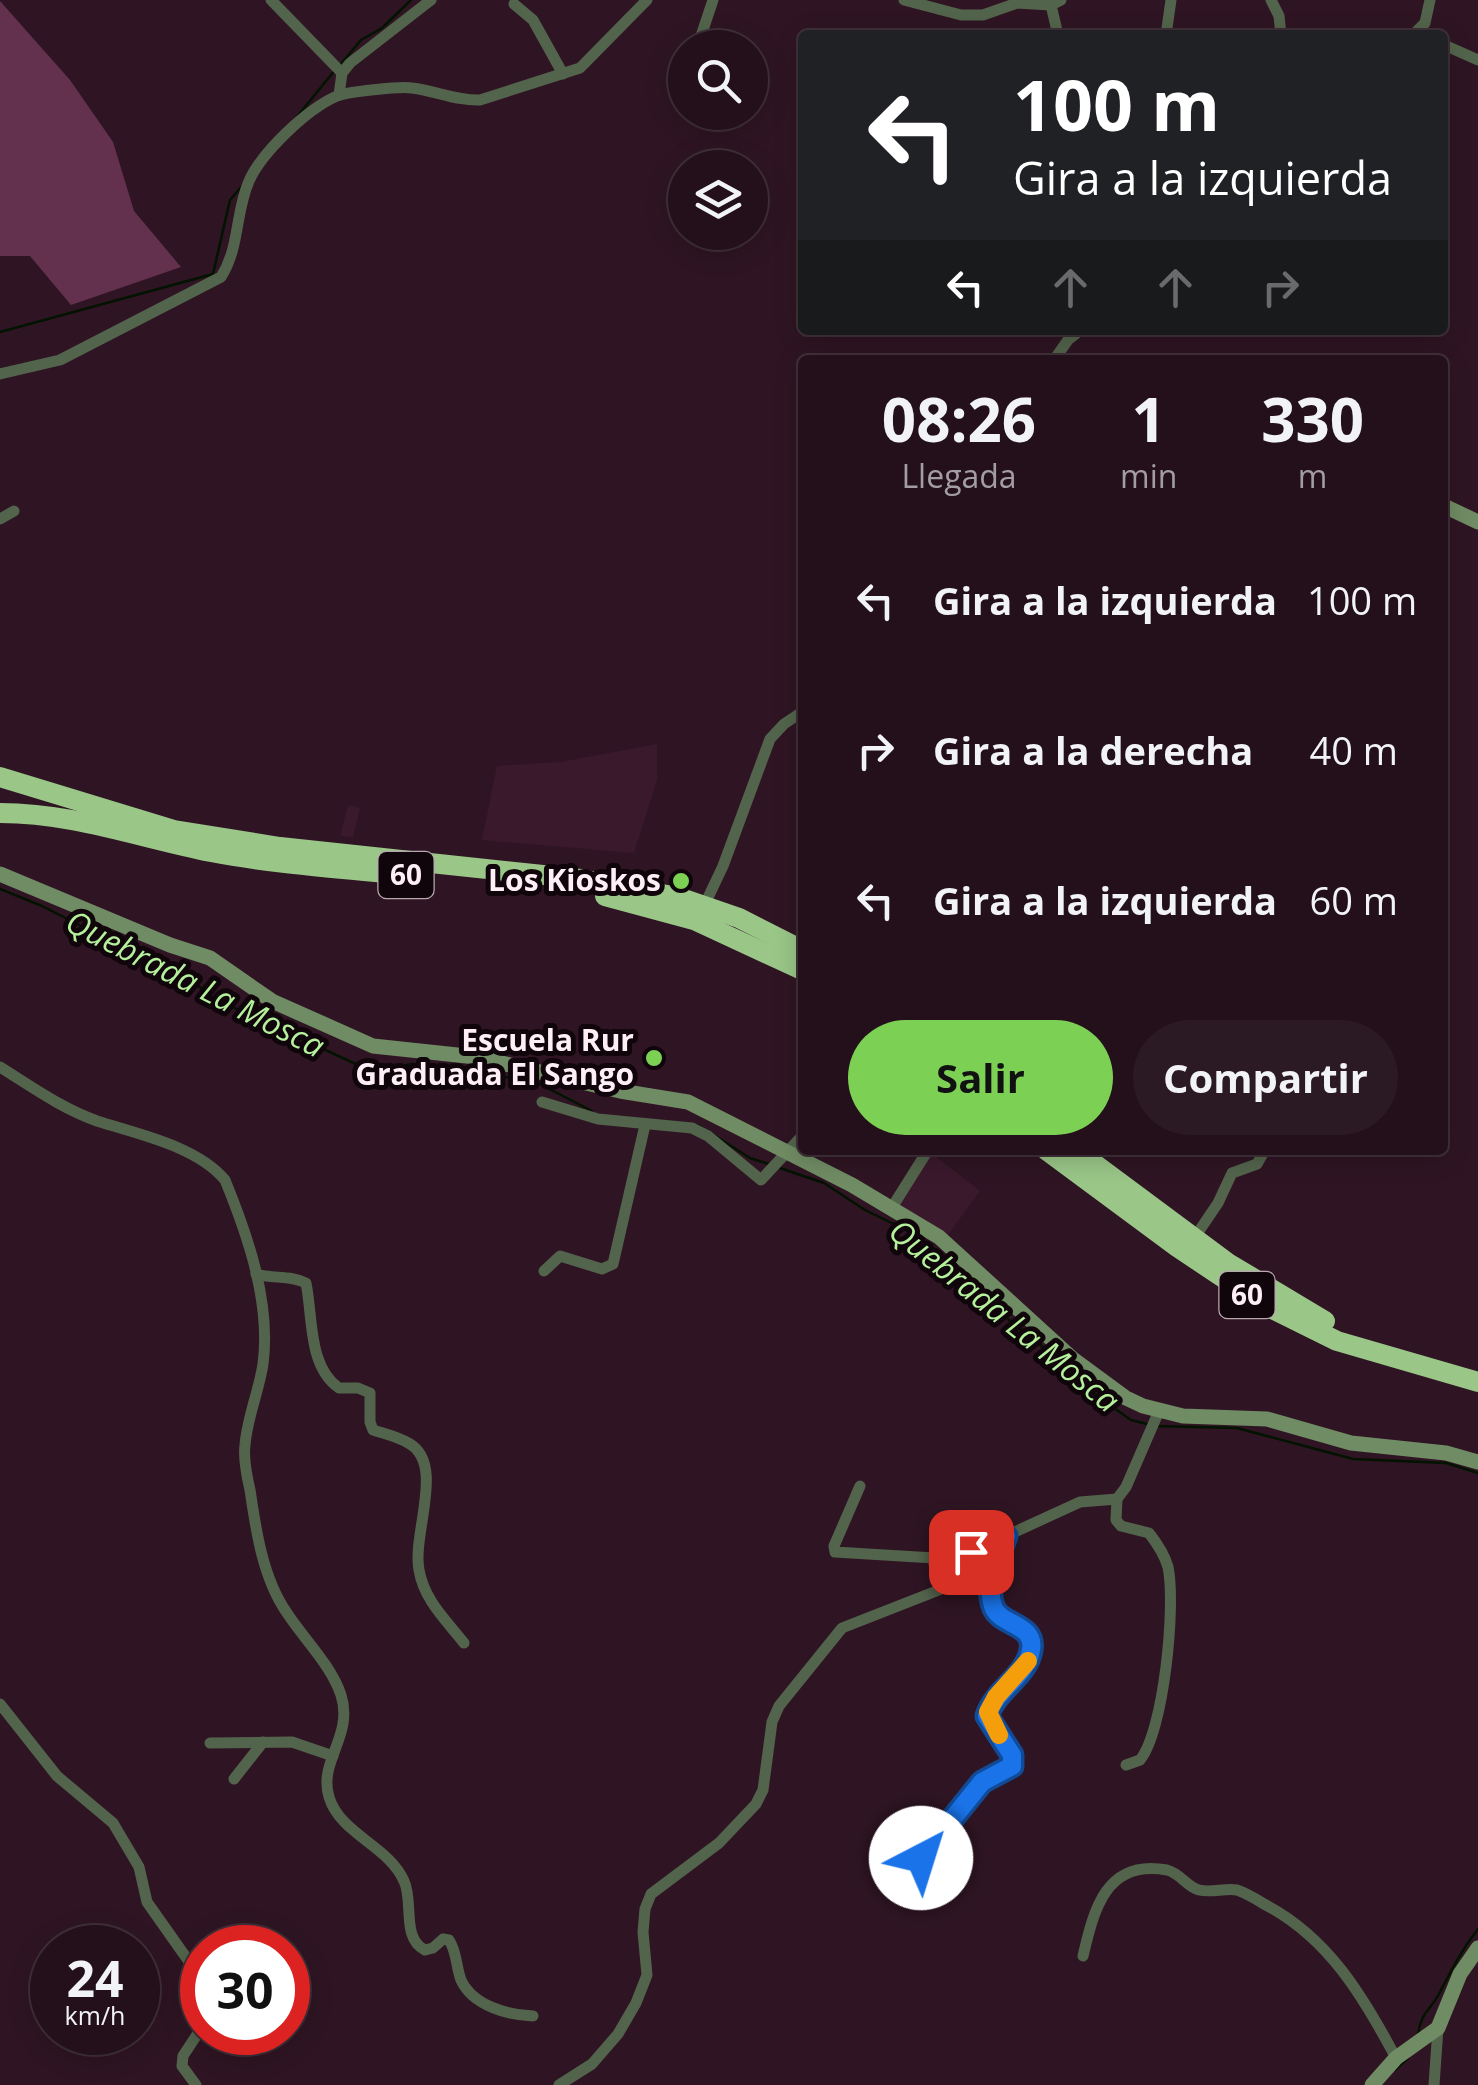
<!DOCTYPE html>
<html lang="es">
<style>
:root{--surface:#23101a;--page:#2b1923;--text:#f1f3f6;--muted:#a39da2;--line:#403039;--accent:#7cd155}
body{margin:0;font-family:"Open Sans",sans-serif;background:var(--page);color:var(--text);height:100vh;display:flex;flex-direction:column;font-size:38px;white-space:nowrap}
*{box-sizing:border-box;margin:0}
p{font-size:32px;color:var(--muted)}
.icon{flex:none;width:55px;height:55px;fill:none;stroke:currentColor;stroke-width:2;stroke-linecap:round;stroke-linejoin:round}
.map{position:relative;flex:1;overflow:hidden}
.drawer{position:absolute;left:798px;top:355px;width:650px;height:800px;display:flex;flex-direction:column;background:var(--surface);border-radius:10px;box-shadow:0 5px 25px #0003,0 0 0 2px var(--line)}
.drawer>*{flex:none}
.hud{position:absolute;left:798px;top:30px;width:650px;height:305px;border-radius:10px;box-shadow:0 5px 25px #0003,0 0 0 2px var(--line);background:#202124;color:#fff;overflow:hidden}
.fabs{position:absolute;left:668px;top:30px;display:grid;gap:20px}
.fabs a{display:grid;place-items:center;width:100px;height:100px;border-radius:50%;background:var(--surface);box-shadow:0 5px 25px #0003,0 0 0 2px var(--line);font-size:50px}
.speed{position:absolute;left:30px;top:1925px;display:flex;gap:20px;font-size:50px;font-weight:700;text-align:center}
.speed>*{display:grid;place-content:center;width:130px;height:130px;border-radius:50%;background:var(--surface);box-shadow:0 5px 25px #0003,0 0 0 2px var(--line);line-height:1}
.speed small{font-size:25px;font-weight:400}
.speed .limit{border:15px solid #d22;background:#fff;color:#111}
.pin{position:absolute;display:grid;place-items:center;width:85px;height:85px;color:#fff;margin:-42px;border-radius:20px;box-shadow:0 5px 15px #0006}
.me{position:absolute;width:110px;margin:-55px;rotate:40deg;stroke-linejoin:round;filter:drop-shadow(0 0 8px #0008)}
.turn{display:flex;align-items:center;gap:35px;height:210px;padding:0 50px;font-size:45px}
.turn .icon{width:130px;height:130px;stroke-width:2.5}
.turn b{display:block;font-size:70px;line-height:85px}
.lanes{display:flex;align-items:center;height:95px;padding:0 50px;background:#0003;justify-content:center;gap:50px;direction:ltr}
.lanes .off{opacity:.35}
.eta{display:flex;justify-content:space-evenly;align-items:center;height:170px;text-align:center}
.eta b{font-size:60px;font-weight:700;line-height:70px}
.button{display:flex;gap:20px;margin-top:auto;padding:20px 50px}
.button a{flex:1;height:115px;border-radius:60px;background:var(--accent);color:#111;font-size:40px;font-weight:700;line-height:115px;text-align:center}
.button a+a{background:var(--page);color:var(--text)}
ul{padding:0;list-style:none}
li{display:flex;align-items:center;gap:30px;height:150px;padding:0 50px}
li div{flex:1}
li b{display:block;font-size:38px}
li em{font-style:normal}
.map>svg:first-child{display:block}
.built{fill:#3a192c}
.green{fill:#63314d}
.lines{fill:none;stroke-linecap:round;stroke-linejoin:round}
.stream{stroke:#021300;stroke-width:2.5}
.street{stroke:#53644c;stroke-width:11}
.secondary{stroke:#708c64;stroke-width:15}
.highway{stroke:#9ac688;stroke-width:20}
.route-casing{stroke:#114b97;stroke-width:25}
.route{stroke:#1a73e8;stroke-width:18}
.slow{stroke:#f59e0b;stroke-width:18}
.poi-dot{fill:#7cd155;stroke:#10050b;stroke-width:4}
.labels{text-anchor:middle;stroke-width:10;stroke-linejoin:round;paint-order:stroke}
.shield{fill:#10050b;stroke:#b7a8af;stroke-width:2.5}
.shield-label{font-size:28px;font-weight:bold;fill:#feeef5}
.poi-label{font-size:30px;font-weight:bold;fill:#feeef5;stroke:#10050b;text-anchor:end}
.water-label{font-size:32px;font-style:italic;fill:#b5f19c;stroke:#10050b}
</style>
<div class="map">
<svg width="1478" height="2085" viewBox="0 0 1478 2085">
<rect width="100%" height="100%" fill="#2f1523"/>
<g class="built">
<path d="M 657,744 L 657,780 L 634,853 L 482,840 L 497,766 L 561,762 Z"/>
<path d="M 348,805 L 360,808 L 353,837 L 340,836 Z"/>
<path d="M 931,1153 L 980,1191 L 944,1240 L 896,1207 Z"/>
</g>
<path class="green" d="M 0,1 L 70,80 L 113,142 L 134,211 L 181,267 L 71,305 L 30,256 L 0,256 Z"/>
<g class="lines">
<g class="stream">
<path d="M 341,64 L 361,40 L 382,28 L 411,0"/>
<path d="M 296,118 L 335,70"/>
<path d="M 0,332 L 213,274 L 230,200 L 241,187"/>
<path d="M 0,889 L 42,906 L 140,956 L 180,971 L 213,998 L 373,1072 L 412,1064 L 479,1075 L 530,1079 L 592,1111"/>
<path d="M 698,1125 L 750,1158 L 769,1164"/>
<path d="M 777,1167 L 824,1183 L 865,1210 L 908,1231 L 954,1269 L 975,1293 L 1058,1359 L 1080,1384 L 1131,1420 L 1147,1424"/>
<path d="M 1155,1426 L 1237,1428 L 1353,1459 L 1446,1463 L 1478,1473"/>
<path d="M 1418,2034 C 1421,2012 1431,2010 1440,1992 C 1452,1969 1462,1949 1478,1929"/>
<path d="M 1395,2070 L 1408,2058"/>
</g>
<g class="street">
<path d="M 271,0 L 342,73"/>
<path d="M 904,0 L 961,15 L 983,15 L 1017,3 L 1051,5 L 1061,0"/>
<path d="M 1271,0 L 1279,16 L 1281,35"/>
<path d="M 514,4 L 533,20 L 563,74"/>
<path d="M 1051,5 L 1058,35"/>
<path d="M 1166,35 L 1171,0"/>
<path d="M 1413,35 L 1425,23 L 1430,0"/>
<path d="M 1442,44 L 1478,60"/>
<path d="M 697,48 L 713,0"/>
<path d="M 750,57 L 751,57"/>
<path d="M 339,95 L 342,73 L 350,63 L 431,0"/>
<path d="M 1054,360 L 1068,340 L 1081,330"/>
<path d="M 0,374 L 60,360 L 221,277 C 240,247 235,213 249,181 C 262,152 307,109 337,96 C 346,92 401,86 412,88 C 436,91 457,101 480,100 L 580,68 L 647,0"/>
<path d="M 0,519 L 14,511"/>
<path d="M 705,904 L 723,866 L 770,739 L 784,724 L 802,712"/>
<path d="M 0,1067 C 32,1087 61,1108 97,1121 C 137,1134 197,1146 225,1180 C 248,1236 271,1303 263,1364 C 259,1391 247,1418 245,1445 C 243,1459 247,1477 250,1490 C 256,1531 263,1579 287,1613 C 304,1639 331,1665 341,1695 C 354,1736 318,1761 329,1797 C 340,1834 389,1846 404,1881 C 414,1902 401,1938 425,1950 L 433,1948 L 443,1939 L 449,1940 C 457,1952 456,1967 461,1980 C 473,2006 508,2015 533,2016"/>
<path d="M 542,1102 L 598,1119 L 692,1128 L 708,1136 L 761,1180 L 802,1136"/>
<path d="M 891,1209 L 928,1150"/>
<path d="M 1195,1237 L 1218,1203 L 1232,1173 L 1257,1164 L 1265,1150"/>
<path d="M 544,1271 L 560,1256 L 602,1269 L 613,1264 L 645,1125"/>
<path d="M 256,1274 C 272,1279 291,1275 306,1283 C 313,1317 308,1367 339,1388 L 358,1388 L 370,1393 L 370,1422 L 373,1430 C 385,1434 399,1437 410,1444 C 445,1465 412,1534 419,1570 C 424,1600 446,1620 464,1643"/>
<path d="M 860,1486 L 834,1546 L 835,1552 L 934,1558"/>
<path d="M 1117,1499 L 1116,1520 L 1121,1526 L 1149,1533 C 1156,1542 1165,1556 1168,1567 C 1176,1605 1164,1731 1140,1760 L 1126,1765"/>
<path d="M 0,1704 L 57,1776 L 113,1823 L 139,1867 L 147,1902 L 202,1980"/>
<path d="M 210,1743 L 292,1742 L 333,1756"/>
<path d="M 234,1779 L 263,1742"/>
<path d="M 890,1889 L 921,1858 L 982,1782 L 1012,1766 L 1012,1755 L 987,1715 C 994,1692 1036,1665 1032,1642 C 1031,1634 1023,1630 1017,1625 C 1011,1622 1001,1618 996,1613 C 979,1594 1000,1555 1006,1536"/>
<path d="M 1083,1956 C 1094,1909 1106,1859 1167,1870 C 1180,1873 1187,1887 1199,1890 C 1211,1893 1225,1888 1237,1890 C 1246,1893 1256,1899 1264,1904 C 1328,1937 1363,1996 1396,2058"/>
<path d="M 196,2085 L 182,2066 L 183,2056 L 202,2027"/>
<path d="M 559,2085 L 592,2064 L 618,2034 L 636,2003 L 647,1975 L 643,1932 L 645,1909 L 651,1894 L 719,1843 L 756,1804 L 763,1790 L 772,1722 L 779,1706 L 842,1628 L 939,1590 L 944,1581 L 934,1564 L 935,1555 L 970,1553 L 970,1538 L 975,1532 L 1006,1536 L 1080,1502 L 1117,1499 L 1126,1487 L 1159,1411"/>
<path d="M 1434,2085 L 1438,2028"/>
</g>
<g class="secondary">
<path d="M 1442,505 L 1478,522"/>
<path d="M 0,874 L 170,945 L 210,958 L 272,1001 L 373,1046 L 476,1057 L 620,1091 L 688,1102 L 852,1185 L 939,1237 L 1073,1359 L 1126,1398 L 1143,1406 L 1183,1416 L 1267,1419 L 1351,1443 L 1446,1453 L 1478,1462"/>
<path d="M 1372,2085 L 1396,2058 L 1438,2028 L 1460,1974 L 1478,1948"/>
</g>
<g class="highway">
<path d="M 0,777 L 174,830 L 280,847 L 581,879 L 678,897 L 739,918 L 802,950"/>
<path d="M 0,813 C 74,813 140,838 211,852 C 279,865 349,869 417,876"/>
<path d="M 605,896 L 694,920 L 802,970"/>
<path d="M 1046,1150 L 1177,1247 L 1264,1305 L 1337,1341 L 1478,1382"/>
<path d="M 1076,1150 L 1228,1263 L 1325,1321"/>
</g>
</g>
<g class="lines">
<g class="route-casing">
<path id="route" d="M 921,1858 L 982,1782 L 1012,1766 L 1012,1755 L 987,1716 C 995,1690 1027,1676 1031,1650 C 1036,1623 999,1626 993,1606 C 985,1583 999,1557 1006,1536 L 975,1532 L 970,1538 L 971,1552"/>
</g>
<use href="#route" class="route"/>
<path class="slow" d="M 999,1735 L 988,1712 L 996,1697 L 1028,1661"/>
</g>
<g class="poi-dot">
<circle cx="681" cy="881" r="10"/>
<circle cx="654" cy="1058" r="10"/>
</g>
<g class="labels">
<g class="shield">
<rect x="378.5" y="852" width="55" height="46" rx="8"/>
<rect x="1219.5" y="1272" width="55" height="46" rx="8"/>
</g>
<g class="shield-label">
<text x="406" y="885">60</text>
<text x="1247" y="1305">60</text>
</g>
<g class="poi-label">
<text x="661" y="891">Los Kioskos</text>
<text x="634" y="1051">Escuela Rur<tspan x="634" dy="34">Graduada El Sango</tspan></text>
</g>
<g class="water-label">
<text transform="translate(195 984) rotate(27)" y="11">Quebrada La Mosca</text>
<text transform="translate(1004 1316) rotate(39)" y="11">Quebrada La Mosca</text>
</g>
</g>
</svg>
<div class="fabs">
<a><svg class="icon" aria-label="search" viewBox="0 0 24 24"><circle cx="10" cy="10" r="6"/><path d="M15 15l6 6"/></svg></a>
<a><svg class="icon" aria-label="layers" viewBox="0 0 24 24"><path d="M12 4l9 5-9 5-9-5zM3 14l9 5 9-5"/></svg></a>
</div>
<div class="speed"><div>24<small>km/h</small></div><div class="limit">30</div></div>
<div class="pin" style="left:971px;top:1552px;background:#d93025"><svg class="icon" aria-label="arrive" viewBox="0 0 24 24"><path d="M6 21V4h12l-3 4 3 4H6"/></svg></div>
<svg class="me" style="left:921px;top:1858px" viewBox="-20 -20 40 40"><circle r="19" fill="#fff"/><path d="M0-13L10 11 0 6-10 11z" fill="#1a73e8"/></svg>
<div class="hud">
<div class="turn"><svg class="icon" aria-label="left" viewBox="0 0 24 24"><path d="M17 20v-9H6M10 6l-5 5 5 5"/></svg><div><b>100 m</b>Gira a la izquierda</div></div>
<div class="lanes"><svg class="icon" aria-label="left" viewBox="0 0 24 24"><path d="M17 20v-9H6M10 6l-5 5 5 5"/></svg><svg class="icon off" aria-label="ahead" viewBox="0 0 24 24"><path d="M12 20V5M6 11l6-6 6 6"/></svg><svg class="icon off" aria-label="ahead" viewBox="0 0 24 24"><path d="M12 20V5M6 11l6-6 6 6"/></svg><svg class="icon off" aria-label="right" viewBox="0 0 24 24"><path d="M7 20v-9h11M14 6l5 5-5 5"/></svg></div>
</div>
<section class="drawer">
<div class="eta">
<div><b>08:26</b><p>Llegada</p></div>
<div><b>1</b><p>min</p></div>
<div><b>330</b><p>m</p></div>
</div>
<ul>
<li><svg class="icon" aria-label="left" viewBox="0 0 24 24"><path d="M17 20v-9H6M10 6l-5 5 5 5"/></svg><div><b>Gira a la izquierda</b></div><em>100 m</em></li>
<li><svg class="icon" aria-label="right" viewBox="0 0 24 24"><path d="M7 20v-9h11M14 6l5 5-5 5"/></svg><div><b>Gira a la derecha</b></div><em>40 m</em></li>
<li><svg class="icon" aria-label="left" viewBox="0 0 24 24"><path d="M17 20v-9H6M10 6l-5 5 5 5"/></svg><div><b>Gira a la izquierda</b></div><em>60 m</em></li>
</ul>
<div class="button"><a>Salir</a><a>Compartir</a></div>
</section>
</div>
